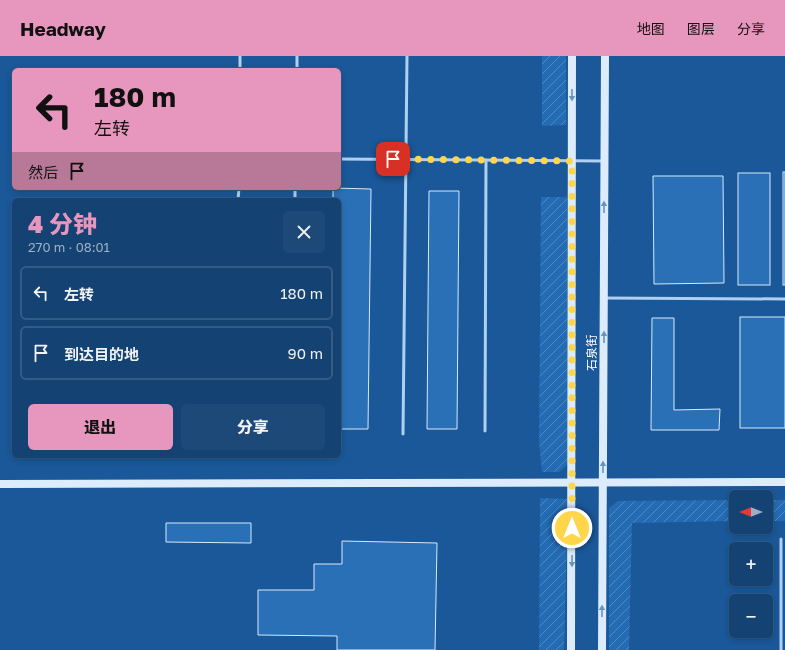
<!DOCTYPE html>
<html lang="zh">
<meta charset="utf-8">
<style>
:root{--surface:#144273;--page:#1d4978;--text:#f1f3f6;--muted:#9db0c4;--line:#335b85;--accent:#e797bd}
body{margin:0;font-family:"Golos Text","Noto Sans SC",sans-serif;background:var(--page);color:var(--text);height:100vh;display:flex;flex-direction:column;font-size:15px;white-space:nowrap}
*{box-sizing:border-box;margin:0}
p{font-size:13px;color:var(--muted)}
.icon{flex:none;width:22px;height:22px;fill:none;stroke:currentColor;stroke-width:2;stroke-linecap:round;stroke-linejoin:round}
.map{position:relative;flex:1;overflow:hidden}
.side{position:absolute;left:12px;top:142px;width:329px;height:260px;display:flex;flex-direction:column;background:var(--surface);border-radius:6px;box-shadow:0 2px 6px #0003,0 0 0 1px var(--line)}
.side>*{flex:none}
.banner{position:absolute;left:12px;top:12px;width:329px;height:122px;border-radius:6px;box-shadow:0 2px 6px #0003,0 0 0 1px var(--line);background:#e797bd;color:#111;overflow:hidden}
.needle{width:26px;rotate:270deg}
.controls{position:absolute;left:729px;top:434px;display:grid;gap:8px}
.controls a{display:grid;place-items:center;width:44px;height:44px;border-radius:6px;background:var(--surface);box-shadow:0 2px 6px #0003,0 0 0 1px var(--line);font-size:20px}
.pin{position:absolute;display:grid;place-items:center;width:34px;height:34px;color:#fff;margin:-17px;border-radius:8px;box-shadow:0 2px 6px #0006}
.me{position:absolute;width:44px;margin:-22px;rotate:0deg;stroke-linejoin:round;filter:drop-shadow(0 0 3px #0008)}
.turn{display:flex;align-items:center;gap:14px;height:84px;padding:0 16px;font-size:18px}
.turn .icon{width:52px;height:52px;stroke-width:2.5}
.turn b{display:block;font-size:28px;line-height:34px}
.then{display:flex;align-items:center;height:38px;padding:0 16px;background:#0003;gap:8px;font-size:15px}
.round{display:grid;place-items:center;flex:none;width:42px;height:42px;border-radius:6px;background:var(--page)}
.headline{display:flex;align-items:center;justify-content:space-between;height:68px;padding:0 16px}
h1{font-size:24px;font-weight:800;line-height:30px;color:var(--accent)}
.primary-button{display:flex;gap:8px;margin-top:auto;padding:8px 16px}
.primary-button a{flex:1;height:46px;border-radius:6px;background:var(--accent);color:#111;font-size:16px;font-weight:800;line-height:46px;text-align:center}
.primary-button a+a{background:var(--page);color:var(--text)}
ul{padding:0;list-style:none}
li{display:flex;align-items:center;gap:12px;height:54px;margin:0 8px 6px;padding:0 8px;border:2px solid var(--line);border-radius:6px}
li div{flex:1}
li b{display:block;font-size:15px}
li em{font-style:normal}
header{display:flex;align-items:center;gap:24px;box-sizing:border-box;height:56px;padding:0 20px;background:var(--accent);color:#111}
header strong{font-size:19px}
nav{display:flex;gap:22px;margin-inline-start:auto;font-size:14px}
.map>svg:first-child{display:block}
.garden{fill:url(#garden-furrows)}
.building{fill:#2970b7;stroke:#d6e9fc}
.lines{fill:none;stroke-linecap:round;stroke-linejoin:round}
.lane{stroke:#afd0f1;stroke-width:3}
.secondary{stroke:#ddecfc;stroke-width:8}
.oneway{fill:#6893c1}
.route{stroke:#ffd54a;stroke-width:7;stroke-dasharray:0 12.6}
.labels{text-anchor:middle;stroke-width:4;stroke-linejoin:round;paint-order:stroke}
.street-label{font-size:12px;fill:#fff;stroke:#1a5899}
</style>
<header>
<strong>Headway</strong>
<nav><a>地图</a><a>图层</a><a>分享</a></nav>
</header>
<div class="map">
<svg width="785" height="594" viewBox="0 0 785 594">
<defs>
<pattern id="garden-furrows" width="10" height="10" patternUnits="userSpaceOnUse"><rect width="10" height="10" fill="#236bb3"/><path d="M-1 1l2-2M0 10L10 0M9 11l2-2" fill="none" stroke="#4f89c2"/></pattern>
</defs>
<rect width="100%" height="100%" fill="#1a5899"/>
<g class="garden">
<path d="M 542,0 L 566,0 L 566,69 L 542,70 Z"/>
<path d="M 541,141 L 567,141 L 568,408 L 559,416 L 542,416 L 539,385 Z"/>
<path d="M 540,442 L 568,443 L 564,594 L 539,594 Z"/>
<path d="M 736,444 L 736,465 L 632,467 L 629,594 L 609,594 L 609,452 L 618,445 Z"/>
<rect x="766" y="444" width="19" height="21"/>
</g>
<g class="building">
<rect x="783" y="116" width="2" height="113"/>
<rect x="738" y="117" width="32" height="112"/>
<path d="M 653,120 L 723,120 L 724,227 L 654,228 Z"/>
<path d="M 333,132 L 371,133 L 368,373 L 339,373 L 339,144 L 333,144 Z"/>
<path d="M 429,135 L 459,135 L 457,373 L 427,373 Z"/>
<rect x="740" y="261" width="45" height="111"/>
<path d="M 652,262 L 674,262 L 674,354 L 720,353 L 719,374 L 651,374 Z"/>
<path d="M 166,467 L 251,467 L 251,487 L 166,486 Z"/>
<path d="M 342,485 L 437,487 L 435,594 L 337,594 L 337,580 L 258,579 L 258,534 L 314,534 L 314,508 L 342,508 Z"/>
</g>
<g class="lines">
<g class="lane">
<path d="M 240,14 L 240,0"/>
<path d="M 297,14 L 297,0"/>
<path d="M 339,103 L 603,105"/>
<path d="M 238,144 L 239,132"/>
<path d="M 295,144 L 295,132"/>
<path d="M 604,242 L 785,243"/>
<path d="M 485,375 L 486,104"/>
<path d="M 403,378 L 407,0"/>
<path d="M 781,594 L 781,483"/>
</g>
<g class="secondary">
<path d="M 0,428 L 785,426"/>
<path d="M 571,594 L 572,0"/>
<path d="M 602,594 L 605,0"/>
</g>
</g>
<defs><path id="oneway-solid" d="M-6-.8H1V-3.2L6.5 0L1 3.2V.8H-6Z"/></defs>
<g class="oneway">
<use href="#oneway-solid" transform="translate(572 39) rotate(90)"/>
<use href="#oneway-solid" transform="translate(604 151) rotate(-90)"/>
<use href="#oneway-solid" transform="translate(604 281) rotate(-90)"/>
<use href="#oneway-solid" transform="translate(603 411) rotate(-90)"/>
<use href="#oneway-solid" transform="translate(572 505) rotate(90)"/>
<use href="#oneway-solid" transform="translate(602 555) rotate(-90)"/>
</g>
<g class="lines">
<path class="route" d="M 393,103 L 572,105 L 572,472"/>
</g>
<g class="labels">
<g class="street-label">
<text transform="translate(592 297) rotate(-90)" y="4">石泉街</text>
</g>
</g>
</svg>
<div class="controls">
<a><svg class="needle" viewBox="-14 -14 28 28"><path d="M0-13l5 13h-10z" fill="#e53935"/><path d="M0 13l5-13h-10z" fill="#9db0c4"/></svg></a>
<a>+</a>
<a>−</a>
</div>
<div class="pin" style="left:393px;top:103px;background:#d93025"><svg class="icon" aria-label="arrive" viewBox="0 0 24 24"><path d="M6 21V4h12l-3 4 3 4H6"/></svg></div>
<svg class="me" style="left:572px;top:472px" viewBox="-20 -20 40 40"><circle r="17" fill="#ffd54a" stroke="#fff" stroke-width="3"/><path d="M0-11L8 9 0 5-8 9z" fill="#fff"/></svg>
<div class="banner">
<div class="turn"><svg class="icon" aria-label="left" viewBox="0 0 24 24"><path d="M17 20v-9H6M10 6l-5 5 5 5"/></svg><div><b>180 m</b>左转</div></div>
<div class="then">然后<svg class="icon" aria-label="arrive" viewBox="0 0 24 24"><path d="M6 21V4h12l-3 4 3 4H6"/></svg></div>
</div>
<section class="side">
<div class="headline"><div><h1>4 分钟</h1><p>270 m · 08:01</p></div><a class="round"><svg class="icon" aria-label="close" viewBox="0 0 24 24"><path d="M6 6l12 12M18 6L6 18"/></svg></a></div>
<ul>
<li><svg class="icon" aria-label="left" viewBox="0 0 24 24"><path d="M17 20v-9H6M10 6l-5 5 5 5"/></svg><div><b>左转</b></div><em>180 m</em></li>
<li><svg class="icon" aria-label="arrive" viewBox="0 0 24 24"><path d="M6 21V4h12l-3 4 3 4H6"/></svg><div><b>到达目的地</b></div><em>90 m</em></li>
</ul>
<div class="primary-button"><a>退出</a><a>分享</a></div>
</section>
</div>
